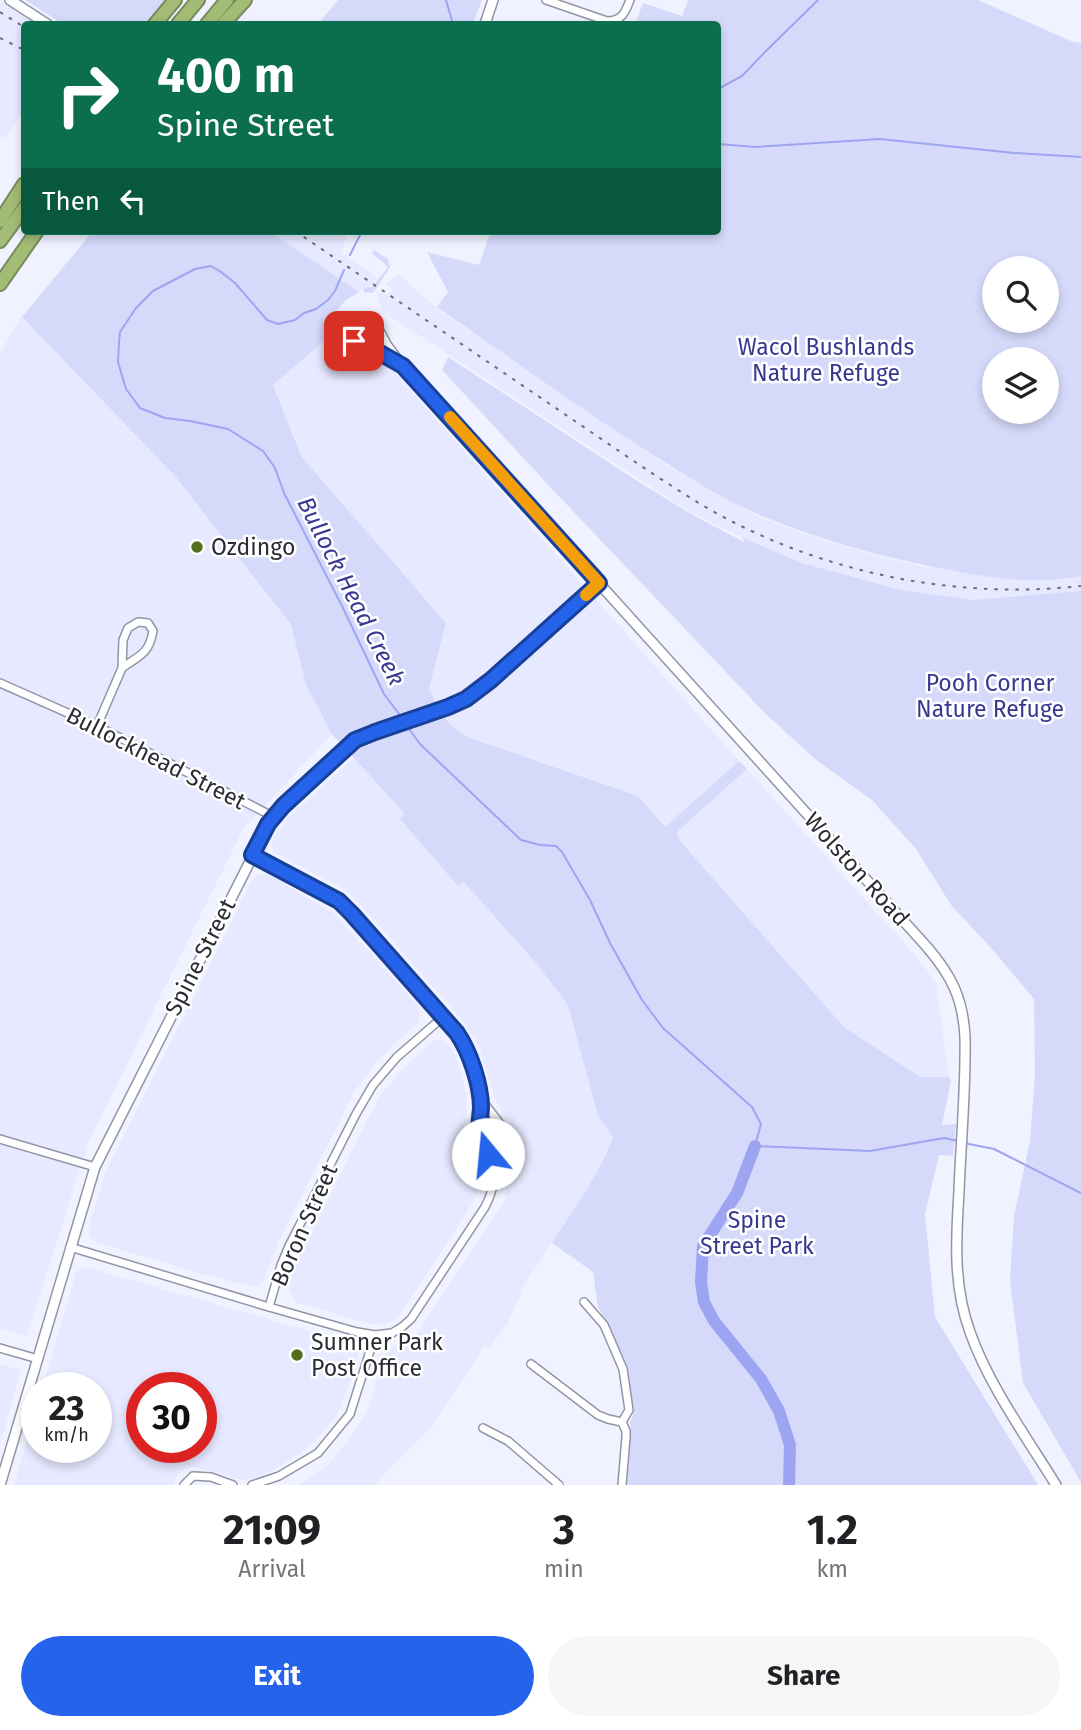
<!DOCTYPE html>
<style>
:root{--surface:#fff;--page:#f6f6f6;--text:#202124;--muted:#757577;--accent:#2563eb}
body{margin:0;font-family:"Fira Sans",sans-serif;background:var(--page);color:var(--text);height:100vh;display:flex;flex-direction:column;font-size:26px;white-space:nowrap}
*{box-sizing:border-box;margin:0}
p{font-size:23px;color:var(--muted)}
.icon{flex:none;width:38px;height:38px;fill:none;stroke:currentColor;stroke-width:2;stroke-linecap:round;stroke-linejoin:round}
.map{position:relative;height:1485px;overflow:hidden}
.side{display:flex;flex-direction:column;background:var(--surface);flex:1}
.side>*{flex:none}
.guide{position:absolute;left:21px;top:21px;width:700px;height:214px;border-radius:7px;box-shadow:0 4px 10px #0003;background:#0b6e4f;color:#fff;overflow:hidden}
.buttons{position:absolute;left:982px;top:256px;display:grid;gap:14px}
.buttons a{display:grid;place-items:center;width:77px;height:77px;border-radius:50%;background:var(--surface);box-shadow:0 4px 10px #0003;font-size:35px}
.speed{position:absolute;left:21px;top:1372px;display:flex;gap:14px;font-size:35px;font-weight:700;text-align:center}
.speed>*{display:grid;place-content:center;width:91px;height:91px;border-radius:50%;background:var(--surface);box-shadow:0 4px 10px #0003;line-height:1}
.speed small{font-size:18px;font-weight:400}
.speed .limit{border:10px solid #d22;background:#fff;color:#111}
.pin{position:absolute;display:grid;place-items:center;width:60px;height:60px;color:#fff;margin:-30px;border-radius:14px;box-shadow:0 4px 10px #0006}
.me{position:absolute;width:77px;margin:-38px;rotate:343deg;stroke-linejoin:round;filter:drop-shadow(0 0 5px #0008)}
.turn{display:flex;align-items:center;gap:24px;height:147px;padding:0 21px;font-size:32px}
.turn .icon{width:91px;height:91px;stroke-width:2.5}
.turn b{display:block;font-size:49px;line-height:60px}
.then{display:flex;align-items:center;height:66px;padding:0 21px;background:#0003;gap:14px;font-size:26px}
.eta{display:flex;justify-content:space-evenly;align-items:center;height:119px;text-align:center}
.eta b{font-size:42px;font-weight:700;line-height:49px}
.primary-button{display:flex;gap:14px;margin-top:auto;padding:14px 21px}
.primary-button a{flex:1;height:80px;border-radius:42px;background:var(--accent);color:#fff;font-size:28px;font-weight:700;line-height:80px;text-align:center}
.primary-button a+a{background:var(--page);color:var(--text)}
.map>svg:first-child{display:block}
.built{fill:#e6e9ff;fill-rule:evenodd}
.green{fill:#d5dafa;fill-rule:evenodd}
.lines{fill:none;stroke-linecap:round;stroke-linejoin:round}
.stream{stroke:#9da5f3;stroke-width:2}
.river{stroke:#9da5f3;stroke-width:12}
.minor-casing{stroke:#9295a8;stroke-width:10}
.tertiary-casing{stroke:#9295a8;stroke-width:12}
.motorway-casing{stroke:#788a5e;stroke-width:16}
.minor{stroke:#fff;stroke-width:7}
.tertiary{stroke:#fff;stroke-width:9}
.motorway{stroke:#a2bc75;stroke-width:12}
.rail{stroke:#6c6e77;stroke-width:2;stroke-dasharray:3.5 7;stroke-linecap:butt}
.route-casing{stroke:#184099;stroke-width:18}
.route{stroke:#2563eb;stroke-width:12}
.slow{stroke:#f59e0b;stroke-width:12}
.poi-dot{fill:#556d1e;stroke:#fff;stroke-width:2.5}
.labels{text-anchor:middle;stroke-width:5;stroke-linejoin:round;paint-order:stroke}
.park-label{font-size:23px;fill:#393790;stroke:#fff}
.poi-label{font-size:23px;fill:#2b2c33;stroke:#fff;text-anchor:start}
.street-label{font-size:23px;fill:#2b2c33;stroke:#fff}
.water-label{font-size:24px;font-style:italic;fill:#3a3891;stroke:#fff}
</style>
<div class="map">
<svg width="1081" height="1485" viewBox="0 0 1081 1485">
<rect width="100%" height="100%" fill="#f0f2ff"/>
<g class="built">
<path d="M 0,1 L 36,24 L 24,24 L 24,111 L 4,138 L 0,137 Z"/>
<path d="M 269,231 L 337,231 L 347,237 L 341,252 L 376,276 L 373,286 L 365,288 L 359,292 Z"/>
<path d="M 399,274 L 435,307 L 675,470 L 755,515 L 796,531 L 863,552 L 920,566 L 945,569 L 1007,573 L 1081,569 L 1081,598 L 1001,606 L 901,590 L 802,563 L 743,538 L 688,511 L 382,311 L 378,296 L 379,291 L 388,296 L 393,290 L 385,284 Z"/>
<path d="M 22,317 L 175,476 L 291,626 L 306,685 L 332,734 L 243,829 L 88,1143 L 27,1336 L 0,1329 L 0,353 Z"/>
<path d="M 333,333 L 352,352 L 378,359 L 394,372 L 739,761 L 665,827 L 638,796 L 470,738 L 460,732 L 446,722 L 429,689 L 446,623 L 301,456 L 273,385 Z"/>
<path d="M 354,758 L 405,814 L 537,964 L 568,1005 L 598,1116 L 613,1138 L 605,1159 L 591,1184 L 521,1290 L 522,1291 L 508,1322 L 489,1349 L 484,1346 L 432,1427 L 387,1471 L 375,1485 L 299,1485 L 325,1467 L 339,1452 L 366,1413 L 386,1353 L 394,1346 L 408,1339 L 419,1331 L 505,1200 L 508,1166 L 518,1144 L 518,1137 L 513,1127 L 495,1099 L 479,1046 L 462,1020 L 381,927 L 347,891 L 275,853 L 272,849 L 272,844 L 274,838 L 286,820 Z"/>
<path d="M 747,769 L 920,961 L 936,984 L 949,1077 L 920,1077 L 844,1027 L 681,842 L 677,834 L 679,830 Z"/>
<path d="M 264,874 L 269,875 L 281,880 L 295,891 L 335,914 L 417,1005 L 420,1016 L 418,1023 L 391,1047 L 374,1065 L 354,1092 L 279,1241 L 263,1281 L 261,1284 L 253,1287 L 201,1274 L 96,1242 L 91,1239 L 88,1231 L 105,1173 L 239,907 L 250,882 L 258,875 Z"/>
<path d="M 441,1040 L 448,1044 L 457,1058 L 467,1097 L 465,1143 L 480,1173 L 481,1179 L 479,1190 L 474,1200 L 409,1302 L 394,1320 L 387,1323 L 370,1324 L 295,1302 L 288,1286 L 298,1259 L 368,1119 L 381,1095 L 403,1069 L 433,1041 Z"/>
<path d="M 86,1267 L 352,1343 L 358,1351 L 357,1360 L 350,1383 L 338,1413 L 315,1442 L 302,1452 L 274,1470 L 254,1478 L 242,1480 L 194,1467 L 189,1467 L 178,1472 L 174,1485 L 14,1485 L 37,1407 L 37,1447 L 96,1447 L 96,1388 L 42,1388 L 76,1273 L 82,1268 ZM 142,1388 L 201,1388 L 201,1447 L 142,1447 Z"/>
<path d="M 0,1364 L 21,1370 L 0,1445 Z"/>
</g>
<g class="green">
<path d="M 25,0 L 166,0 L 148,24 L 63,24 Z"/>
<path d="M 338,0 L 482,0 L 473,24 L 318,24 Z"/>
<path d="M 688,0 L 978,0 L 1073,42 L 1081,43 L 1081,576 C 1028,586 986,577 934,567 C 873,555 814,538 757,514 C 723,499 691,479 660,459 C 584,412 511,358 437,307 L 448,292 L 427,252 L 479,265 L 491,231 L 718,231 L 718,24 L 635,24 L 643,3 L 682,16 ZM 994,268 L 1046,268 L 1046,320 L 994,320 ZM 994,359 L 1046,359 L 1046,411 L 994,411 Z"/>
<path d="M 93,231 L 269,231 L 359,292 L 345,301 L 332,316 L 333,333 L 273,385 L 301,456 L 446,623 L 429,689 C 441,713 445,725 470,738 L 638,796 L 665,827 L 739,761 L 747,769 L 679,830 L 677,834 L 681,842 L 844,1027 L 920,1077 L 949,1077 L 951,1081 L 942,1125 L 956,1124 L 953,1156 L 939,1155 L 925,1214 L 935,1317 L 1038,1485 L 627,1485 L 631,1430 L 630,1422 L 633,1416 L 633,1408 L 628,1374 L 608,1325 L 598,1307 L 593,1272 L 552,1243 C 574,1209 598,1176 613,1138 L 598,1116 L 568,1005 L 537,964 L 464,882 L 458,886 L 400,819 L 405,814 L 332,734 L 306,685 L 291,625 L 175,476 L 22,317 Z"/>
<path d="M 374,250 L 388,259 L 390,267 L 373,293 L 363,292 L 365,288 L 372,287 L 388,267 L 372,253 Z"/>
<path d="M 448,357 L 642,484 L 691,514 L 744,542 L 743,538 L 802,563 L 901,590 L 972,600 L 1081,591 L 1081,1482 L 1023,1383 L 1010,1281 L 1014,1216 L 1030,1141 L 1035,1075 L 1034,999 L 993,950 L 951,905 L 916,849 L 872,800 L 815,759 L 765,713 L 551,488 L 442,370 Z"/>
</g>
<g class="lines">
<g class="stream">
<path d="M 446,0 L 453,24"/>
<path d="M 718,89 L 742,76 L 766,51 L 818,0"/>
<path d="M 718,144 L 756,147 L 880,139 L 1014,153 L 1081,157"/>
<path d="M 350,255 L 362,231"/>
<path d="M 344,270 L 335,291 L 328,300 L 316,309 L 304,313 L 295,320 L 278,324 L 267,320 L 235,283 L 221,272 L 211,266 L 195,269 L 153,291 L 136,308 L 120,332 L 119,343 L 118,362 L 126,389 L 140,408 L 165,418 L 190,421 L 228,429 L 263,451 L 275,468 L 284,493 L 343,608 L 384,694 L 402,718"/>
<path d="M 407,726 L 420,744 L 521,840 L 540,845 L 556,846 L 562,852 L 590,900 L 610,943 L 642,1000 L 663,1028 L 752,1107 L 761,1124 L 755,1146 L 870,1151 L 944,1138 L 958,1141"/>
<path d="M 964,1143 L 994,1149 L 1081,1193"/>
</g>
<path class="river" d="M 755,1146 L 737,1193 L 703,1246 L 701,1282 L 704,1302 L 714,1321 L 761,1379 L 779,1411 L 790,1445 L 789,1485"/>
<g class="minor-casing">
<g id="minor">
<path d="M 546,0 L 607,21 C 622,21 625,13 630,0"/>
<path d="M 365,319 L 370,320 L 377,325 L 387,344 L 403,366 C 397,362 390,358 384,355 C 373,350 348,347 353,329 C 355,323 359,321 365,319 Z"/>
<path d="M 0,683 L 97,726 L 274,817"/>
<path d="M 97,726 L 122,668 L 123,640 L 128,628 L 138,622 L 148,623 L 153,631 C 149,654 140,655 122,668"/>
<path d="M 252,855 L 339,901 L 353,914 L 457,1033 C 471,1053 472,1078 482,1099 C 488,1111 503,1123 505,1136 C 508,1155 487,1160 479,1143 L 480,1095"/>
<path d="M 0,1139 L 95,1167"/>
<path d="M 70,1247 L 269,1307 L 281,1265 L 289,1246 L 356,1114 L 373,1085 L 397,1057 L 443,1017"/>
<path d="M 584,1302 L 604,1325 L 623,1369 L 629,1410 L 622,1422 L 626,1431 L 626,1437 L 622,1485"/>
<path d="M 269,1307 L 357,1332 L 375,1335 L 392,1333 L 402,1327 L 411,1319 L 485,1207 C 494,1190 496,1174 495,1154"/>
<path d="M 0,1348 L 38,1359"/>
<path d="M 531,1364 L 598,1415 L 608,1419 L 622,1422"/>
<path d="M 483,1428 L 508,1441 L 559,1485"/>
<path d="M 184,1485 L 193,1476 L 211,1477 L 233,1485"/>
<path d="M 252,1485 L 279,1476 L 318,1453 L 350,1414 L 375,1335"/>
</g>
</g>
<g class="tertiary-casing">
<g id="tertiary">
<path d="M 10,0 L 47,24"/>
<path d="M 485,24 L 493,0"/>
<path d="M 403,366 L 927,947 C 952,976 963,999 965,1037 C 966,1088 961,1140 959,1191 C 956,1239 953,1286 970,1332 C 988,1384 1027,1438 1056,1485"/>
<path d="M 0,1485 L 95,1167 L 269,824 L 283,806 L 355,740 L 375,732 L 448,707 L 466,699 L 491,680 L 599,583"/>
</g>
</g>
<g class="motorway-casing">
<g id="motorway">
<path d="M 155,24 L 175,0"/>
<path d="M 178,24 L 198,0"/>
<path d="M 207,24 L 227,0"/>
<path d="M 223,24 L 245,0"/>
<path d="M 0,221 L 24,184"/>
<path d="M 0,241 L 24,208"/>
<path d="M 0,284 L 37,231"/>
</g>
</g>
<use href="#minor" class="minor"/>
<use href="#tertiary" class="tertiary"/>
<use href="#motorway" class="motorway"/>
<g class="rail">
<path d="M 0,12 L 24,27"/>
<path d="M 0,38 L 24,50"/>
<path d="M 295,231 L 647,470 C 675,488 703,507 733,522 C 839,576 963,599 1081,586"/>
</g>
</g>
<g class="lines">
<g class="route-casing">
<path id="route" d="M 354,341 L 360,346 L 382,354 L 403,366 L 599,583 L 491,680 L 466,699 L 448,707 L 375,732 L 355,740 L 283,806 L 268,824 L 252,855 L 339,901 L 352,914 L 457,1033 C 470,1052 481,1085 481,1108 C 480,1120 478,1131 479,1143 L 482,1150 L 488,1154"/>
</g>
<use href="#route" class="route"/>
<path class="slow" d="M 450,417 L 599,583 L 586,595"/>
</g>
<g class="poi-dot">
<circle cx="197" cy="547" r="7"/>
<circle cx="297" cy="1355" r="7"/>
</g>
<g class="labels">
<g class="park-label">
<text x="826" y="355">Wacol Bushlands<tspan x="826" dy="26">Nature Refuge</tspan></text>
<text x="990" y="691">Pooh Corner<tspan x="990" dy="26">Nature Refuge</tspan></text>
<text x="757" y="1228">Spine<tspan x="757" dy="26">Street Park</tspan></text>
</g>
<g class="poi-label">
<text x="211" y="555">Ozdingo</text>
<text x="311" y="1350">Sumner Park<tspan x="311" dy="26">Post Office</tspan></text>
</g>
<g class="street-label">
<text transform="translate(156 758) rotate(27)" y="8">Bullockhead Street</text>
<text transform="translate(857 869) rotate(48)" y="8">Wolston Road</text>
<text transform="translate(200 957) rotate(-63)" y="8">Spine Street</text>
<text transform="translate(304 1225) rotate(-66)" y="8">Boron Street</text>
</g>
<g class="water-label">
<text transform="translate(351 591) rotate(63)" y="8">Bullock Head Creek</text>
</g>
</g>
</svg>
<div class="buttons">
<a><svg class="icon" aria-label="search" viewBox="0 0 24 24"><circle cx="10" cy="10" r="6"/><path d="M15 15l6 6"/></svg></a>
<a><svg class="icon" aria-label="layers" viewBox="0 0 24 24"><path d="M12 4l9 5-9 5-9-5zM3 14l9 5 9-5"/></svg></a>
</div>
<div class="speed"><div>23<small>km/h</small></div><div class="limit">30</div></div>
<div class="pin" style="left:354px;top:341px;background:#d93025"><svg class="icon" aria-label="arrive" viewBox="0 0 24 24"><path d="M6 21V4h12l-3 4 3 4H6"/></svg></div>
<svg class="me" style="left:488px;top:1154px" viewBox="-20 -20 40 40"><circle r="19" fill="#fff"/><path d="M0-13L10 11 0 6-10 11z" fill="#2563eb"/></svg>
<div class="guide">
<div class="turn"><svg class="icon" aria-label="right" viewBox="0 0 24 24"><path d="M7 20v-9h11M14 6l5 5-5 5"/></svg><div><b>400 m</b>Spine Street</div></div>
<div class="then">Then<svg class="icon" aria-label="left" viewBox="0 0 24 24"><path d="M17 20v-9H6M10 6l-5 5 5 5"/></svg></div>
</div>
</div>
<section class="side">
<div class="eta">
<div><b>21:09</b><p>Arrival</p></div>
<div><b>3</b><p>min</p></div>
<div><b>1.2</b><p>km</p></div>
</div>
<div class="primary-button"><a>Exit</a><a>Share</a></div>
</section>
